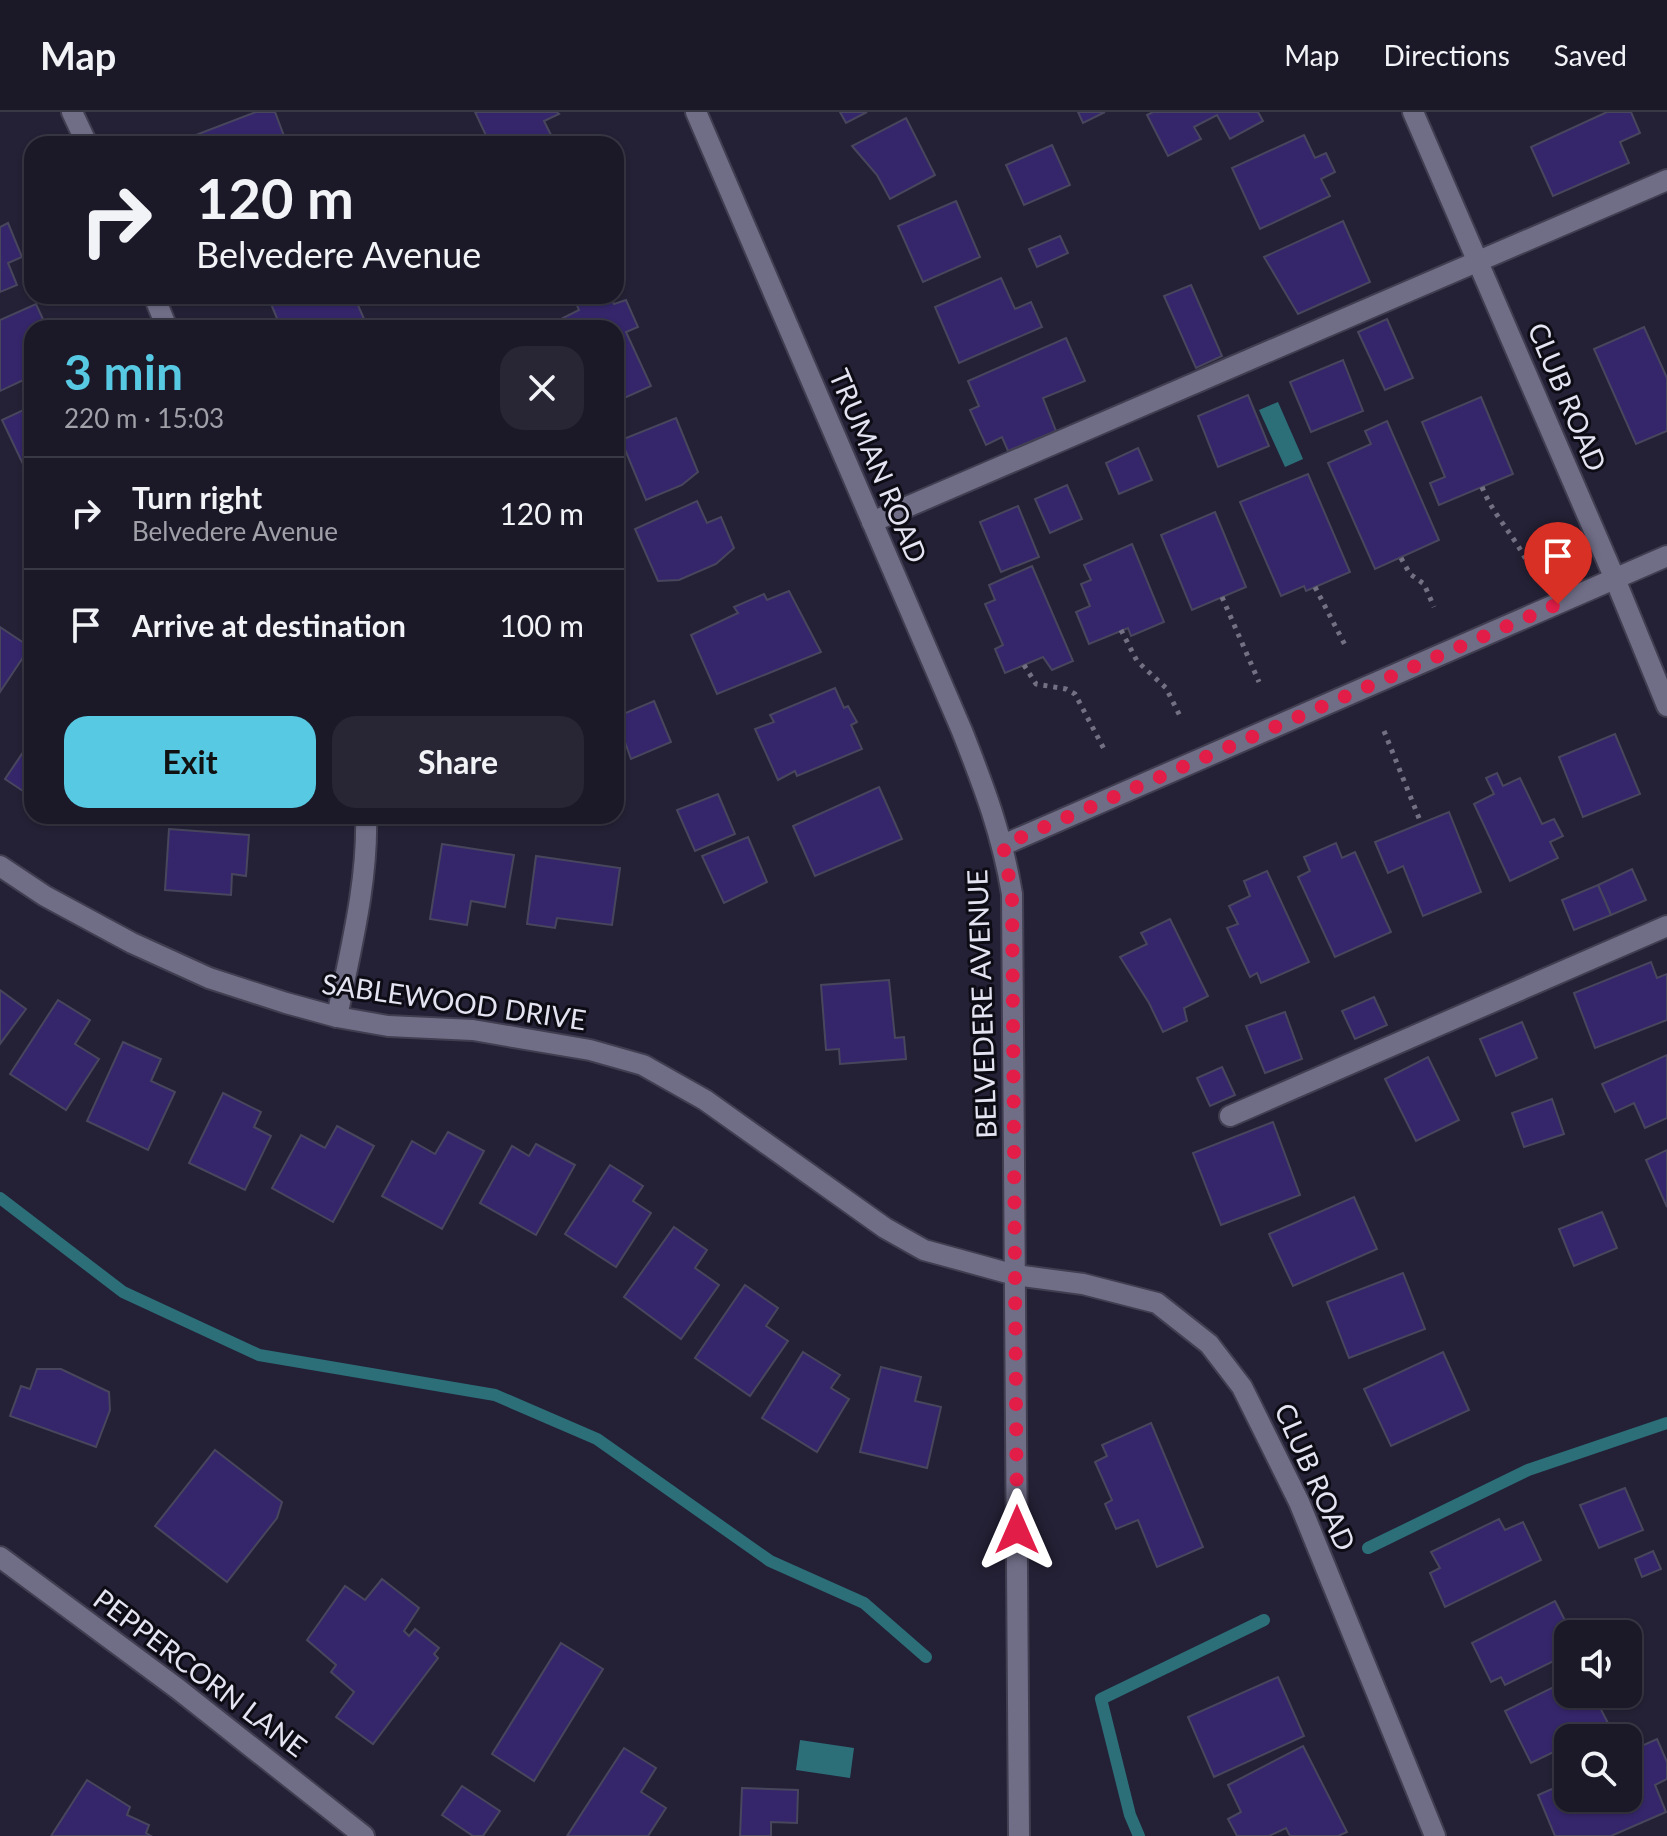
<!DOCTYPE html>
<meta charset="utf-8">
<style>
:root{--surface:#1b1928;--page:#282634;--text:#f1f3f6;--muted:#a0a0a8;--line:#393845;--accent:#57c9e2}
body{margin:0;font-family:Lato,sans-serif;background:var(--page);color:var(--text);height:100vh;display:flex;flex-direction:column;font-size:30px;white-space:nowrap}
*{box-sizing:border-box;margin:0}
p{font-size:26px;color:var(--muted)}
.icon{flex:none;width:44px;height:44px;fill:none;stroke:currentColor;stroke-width:2;stroke-linecap:round;stroke-linejoin:round}
.map{position:relative;flex:1;overflow:hidden}
.drawer{position:absolute;left:24px;top:208px;width:600px;height:504px;display:flex;flex-direction:column;background:var(--surface);border-radius:24px;box-shadow:0 2px 6px #0004,0 0 0 2px var(--line)}
.drawer>*{flex:none}
.top-card{position:absolute;left:24px;top:24px;width:600px;height:168px;border-radius:24px;box-shadow:0 2px 6px #0004,0 0 0 2px var(--line);background:#1b1928;color:var(--text);overflow:hidden}
.controls{position:absolute;left:1554px;top:1508px;display:grid;gap:16px}
.controls a{display:grid;place-items:center;width:88px;height:88px;border-radius:16px;background:var(--surface);box-shadow:0 2px 6px #0004,0 0 0 2px var(--line);font-size:40px}
.pin{position:absolute;display:grid;place-items:center;width:68px;height:68px;color:#fff;margin:-82px -34px;border-radius:50% 50% 50% 0;rotate:-45deg;box-shadow:0 0 8px #0007}
.pin .icon{rotate:45deg}
.me{position:absolute;width:88px;margin:-44px;rotate:0deg;stroke-linejoin:round;filter:drop-shadow(0 0 6px #0008)}
.turn{display:flex;align-items:center;gap:28px;height:168px;padding:0 40px;font-size:36px}
.turn .icon{width:104px;height:104px;stroke-width:2.5}
.turn b{display:block;font-size:56px;line-height:68px}
.round{display:grid;place-items:center;flex:none;width:84px;height:84px;border-radius:24px;background:var(--page)}
.summary{display:flex;align-items:center;justify-content:space-between;height:136px;padding:0 40px}
h1{font-size:48px;font-weight:700;line-height:60px;color:var(--accent)}
.button{display:flex;gap:16px;margin-top:auto;padding:16px 40px}
.button a{flex:1;height:92px;border-radius:24px;background:var(--accent);color:#111;font-size:32px;font-weight:700;line-height:92px;text-align:center}
.button a+a{background:var(--page);color:var(--text)}
ul{padding:0;list-style:none}
li{display:flex;align-items:center;gap:24px;height:112px;padding:0 40px;border-top:2px solid var(--line)}
li div{flex:1}
li b{display:block;font-size:30px}
li em{font-style:normal}
header{display:flex;align-items:center;gap:48px;box-sizing:border-box;height:112px;padding:0 40px;background:var(--surface);border-bottom:2px solid var(--line)}
header strong{font-size:38px}
nav{display:flex;gap:44px;margin-inline-start:auto;font-size:28px}
.map>svg:first-child{display:block}
.water{fill:#2c6f79}
.lines{fill:none;stroke-linecap:round;stroke-linejoin:round}
.stream{stroke:#2c6f79;stroke-width:12}
.building{fill:#35266b;stroke:#48465d;stroke-width:2}
.minor-casing{stroke:#403e50;stroke-width:24}
.path{stroke:#727082;stroke-width:5;stroke-dasharray:4 6;stroke-linecap:butt}
.minor{stroke:#706e87;stroke-width:20}
.route{stroke:#e11d48;stroke-width:14;stroke-dasharray:0 25.2}
.labels{text-anchor:middle;stroke-width:6;stroke-linejoin:round;paint-order:stroke}
.street-label{font-size:28px;fill:#e3e3f1;stroke:#0d0c15}
</style>
<header>
<strong>Map</strong>
<nav><a>Map</a><a>Directions</a><a>Saved</a></nav>
</header>
<div class="map">
<svg width="1667" height="1724" viewBox="0 0 1667 1724">
<rect width="100%" height="100%" fill="#242136"/>
<g class="water">
<path d="M 1278,290 L 1303,347 L 1285,355 L 1259,298 Z"/>
<path d="M 800,1628 L 854,1636 L 850,1666 L 796,1658 Z"/>
</g>
<g class="lines">
<g class="stream">
<path d="M 0,1086 L 123,1180 L 259,1243 L 495,1283 L 597,1327 L 770,1449 L 864,1491 L 926,1545"/>
<path d="M 1368,1436 L 1528,1358 L 1667,1311"/>
<path d="M 1139,1724 L 1130,1703 L 1101,1587 L 1264,1508"/>
</g>
</g>
<g class="building">
<path d="M 256,0 L 275,0 L 287,32 L 196,32 L 193,24 Z"/>
<path d="M 475,0 L 557,0 L 559,2 L 544,9 L 552,25 L 533,32 L 490,32 Z"/>
<path d="M 840,0 L 867,0 L 846,11 Z"/>
<path d="M 1078,0 L 1105,0 L 1083,11 Z"/>
<path d="M 1153,0 L 1258,0 L 1263,9 L 1230,27 L 1217,3 L 1194,15 L 1201,27 L 1168,44 L 1147,3 Z"/>
<path d="M 1607,0 L 1631,0 L 1640,21 L 1620,30 L 1629,51 L 1553,84 L 1531,35 Z"/>
<path d="M 906,6 L 935,63 L 890,87 L 877,63 L 852,34 Z"/>
<path d="M 1304,23 L 1315,46 L 1326,41 L 1335,60 L 1321,67 L 1330,84 L 1260,117 L 1232,56 Z"/>
<path d="M 1052,33 L 1070,73 L 1024,93 L 1006,53 Z"/>
<path d="M 956,89 L 980,145 L 923,170 L 898,114 Z"/>
<path d="M 1343,109 L 1370,170 L 1298,202 L 1264,145 Z"/>
<path d="M 8,111 L 22,145 L 8,151 L 17,173 L 0,180 L 0,115 Z"/>
<path d="M 1060,124 L 1068,141 L 1037,155 L 1029,137 Z"/>
<path d="M 1001,166 L 1015,197 L 1031,190 L 1042,215 L 959,251 L 935,195 Z"/>
<path d="M 1191,173 L 1222,244 L 1196,256 L 1164,184 Z"/>
<path d="M 290,184 L 354,184 L 368,216 L 281,216 L 271,192 Z"/>
<path d="M 573,184 L 610,184 L 614,192 L 626,188 L 638,215 L 626,220 L 651,274 L 622,287 L 616,274 L 616,216 L 565,216 L 561,207 L 579,198 Z"/>
<path d="M 36,192 L 47,216 L 32,216 L 32,264 L 0,279 L 0,208 Z"/>
<path d="M 1387,207 L 1413,266 L 1385,278 L 1358,220 Z"/>
<path d="M 1644,215 L 1667,266 L 1667,319 L 1636,332 L 1594,237 Z"/>
<path d="M 1066,226 L 1085,269 L 1043,286 L 1056,319 L 1008,339 L 1002,325 L 986,333 L 970,298 L 979,294 L 968,269 Z"/>
<path d="M 1343,248 L 1363,299 L 1311,320 L 1290,270 Z"/>
<path d="M 1248,283 L 1269,334 L 1218,355 L 1198,304 Z"/>
<path d="M 1481,285 L 1513,362 L 1439,393 L 1430,371 L 1445,365 L 1422,310 Z"/>
<path d="M 32,294 L 32,366 L 30,367 L 2,308 Z"/>
<path d="M 676,306 L 698,360 L 682,373 L 646,388 L 621,328 Z"/>
<path d="M 1387,309 L 1439,428 L 1375,457 L 1328,351 L 1371,332 L 1365,319 Z"/>
<path d="M 1138,336 L 1152,368 L 1119,382 L 1106,351 Z"/>
<path d="M 1308,362 L 1350,460 L 1306,479 L 1304,474 L 1281,484 L 1240,390 Z"/>
<path d="M 1067,373 L 1082,407 L 1050,421 L 1035,387 Z"/>
<path d="M 697,389 L 707,411 L 721,405 L 734,436 L 716,452 L 679,468 L 658,469 L 635,417 Z"/>
<path d="M 1018,394 L 1039,445 L 1001,460 L 980,410 Z"/>
<path d="M 1215,400 L 1246,475 L 1192,498 L 1161,423 Z"/>
<path d="M 1132,432 L 1164,510 L 1131,524 L 1128,516 L 1089,532 L 1076,500 L 1090,494 L 1081,472 L 1091,468 L 1084,453 Z"/>
<path d="M 1032,454 L 1073,549 L 1052,558 L 1043,545 L 1005,561 L 995,537 L 1003,533 L 985,492 L 995,488 L 989,473 Z"/>
<path d="M 789,479 L 821,540 L 717,582 L 691,523 L 738,501 L 734,495 L 764,482 L 767,488 Z"/>
<path d="M 0,515 L 30,535 L 0,580 Z"/>
<path d="M 835,576 L 844,596 L 848,594 L 857,610 L 851,613 L 862,637 L 797,664 L 795,659 L 778,668 L 755,617 L 774,610 L 770,603 Z"/>
<path d="M 654,589 L 671,630 L 631,647 L 616,605 Z"/>
<path d="M 1615,622 L 1640,682 L 1583,705 L 1559,645 Z"/>
<path d="M 32,627 L 32,685 L 5,667 Z"/>
<path d="M 1497,661 L 1503,674 L 1520,666 L 1542,712 L 1554,707 L 1563,724 L 1550,730 L 1558,746 L 1510,769 L 1474,692 L 1494,682 L 1486,666 Z"/>
<path d="M 879,675 L 902,727 L 815,764 L 793,714 Z"/>
<path d="M 718,682 L 735,722 L 695,739 L 677,698 Z"/>
<path d="M 1449,700 L 1481,780 L 1423,804 L 1403,754 L 1388,761 L 1375,730 Z"/>
<path d="M 169,717 L 249,723 L 246,764 L 232,762 L 231,783 L 165,778 Z"/>
<path d="M 748,725 L 767,770 L 724,791 L 702,744 Z"/>
<path d="M 1336,731 L 1342,746 L 1355,740 L 1391,820 L 1335,845 L 1298,765 L 1310,759 L 1304,745 Z"/>
<path d="M 442,732 L 514,743 L 505,795 L 471,789 L 467,813 L 430,807 Z"/>
<path d="M 536,744 L 620,756 L 612,813 L 557,806 L 555,816 L 527,812 Z"/>
<path d="M 1632,757 L 1646,788 L 1611,803 L 1598,773 Z"/>
<path d="M 1267,759 L 1309,850 L 1261,871 L 1257,861 L 1250,865 L 1227,816 L 1238,812 L 1229,794 L 1250,784 L 1244,769 Z"/>
<path d="M 1598,773 L 1611,803 L 1574,818 L 1562,788 Z"/>
<path d="M 1170,807 L 1208,884 L 1184,896 L 1187,909 L 1163,920 L 1149,891 L 1120,845 L 1147,832 L 1141,821 Z"/>
<path d="M 1651,850 L 1657,866 L 1667,862 L 1667,908 L 1595,936 L 1574,881 Z"/>
<path d="M 889,868 L 895,926 L 904,925 L 906,947 L 840,952 L 839,937 L 826,938 L 821,873 Z"/>
<path d="M 0,878 L 26,897 L 0,932 Z"/>
<path d="M 1374,885 L 1387,913 L 1355,927 L 1342,899 Z"/>
<path d="M 58,888 L 90,908 L 75,932 L 99,947 L 66,998 L 10,962 Z"/>
<path d="M 1285,900 L 1302,947 L 1265,961 L 1246,914 Z"/>
<path d="M 1522,910 L 1537,946 L 1496,964 L 1480,927 Z"/>
<path d="M 123,930 L 161,947 L 151,969 L 175,980 L 148,1038 L 87,1009 Z"/>
<path d="M 1667,943 L 1667,1006 L 1645,1016 L 1634,991 L 1615,1000 L 1602,972 Z"/>
<path d="M 1428,945 L 1459,1008 L 1416,1029 L 1385,967 Z"/>
<path d="M 1222,955 L 1235,983 L 1210,994 L 1197,966 Z"/>
<path d="M 223,981 L 261,1000 L 254,1015 L 271,1024 L 245,1078 L 189,1051 Z"/>
<path d="M 1552,987 L 1564,1022 L 1524,1035 L 1512,1001 Z"/>
<path d="M 1273,1010 L 1300,1083 L 1221,1113 L 1193,1041 Z"/>
<path d="M 337,1014 L 374,1034 L 333,1110 L 272,1076 L 301,1023 L 325,1036 Z"/>
<path d="M 448,1020 L 484,1039 L 442,1117 L 382,1084 L 412,1029 L 435,1042 Z"/>
<path d="M 536,1032 L 575,1053 L 536,1123 L 480,1091 L 512,1034 L 529,1044 Z"/>
<path d="M 1667,1038 L 1667,1095 L 1646,1048 Z"/>
<path d="M 610,1053 L 643,1074 L 633,1089 L 651,1101 L 616,1155 L 565,1122 Z"/>
<path d="M 1354,1085 L 1377,1137 L 1293,1174 L 1269,1122 Z"/>
<path d="M 1602,1100 L 1617,1136 L 1574,1154 L 1559,1117 Z"/>
<path d="M 674,1115 L 707,1138 L 695,1156 L 719,1173 L 681,1227 L 624,1185 Z"/>
<path d="M 1403,1161 L 1425,1217 L 1349,1246 L 1327,1190 Z"/>
<path d="M 745,1173 L 778,1196 L 766,1214 L 788,1229 L 750,1284 L 695,1246 Z"/>
<path d="M 803,1240 L 840,1263 L 831,1276 L 849,1287 L 817,1340 L 762,1306 Z"/>
<path d="M 1443,1240 L 1469,1298 L 1391,1334 L 1364,1277 Z"/>
<path d="M 881,1255 L 921,1265 L 915,1289 L 941,1295 L 927,1356 L 860,1340 Z"/>
<path d="M 37,1257 L 61,1257 L 109,1280 L 110,1298 L 96,1335 L 10,1304 L 21,1274 L 30,1277 Z"/>
<path d="M 1151,1311 L 1203,1435 L 1157,1455 L 1138,1408 L 1116,1417 L 1105,1392 L 1112,1388 L 1095,1350 L 1107,1344 L 1102,1333 Z"/>
<path d="M 215,1338 L 282,1390 L 277,1406 L 227,1470 L 155,1414 Z"/>
<path d="M 1625,1376 L 1643,1418 L 1599,1436 L 1580,1393 Z"/>
<path d="M 1499,1407 L 1505,1418 L 1523,1410 L 1541,1448 L 1445,1495 L 1430,1461 L 1440,1456 L 1431,1440 Z"/>
<path d="M 1653,1439 L 1661,1457 L 1642,1465 L 1635,1447 Z"/>
<path d="M 382,1467 L 419,1496 L 404,1519 L 409,1524 L 415,1517 L 439,1536 L 434,1542 L 438,1546 L 373,1632 L 336,1605 L 354,1580 L 331,1560 L 336,1553 L 307,1528 L 345,1474 L 365,1488 Z"/>
<path d="M 1555,1489 L 1572,1522 L 1568,1522 L 1568,1542 L 1505,1573 L 1501,1565 L 1491,1570 L 1472,1531 Z"/>
<path d="M 561,1531 L 603,1557 L 534,1669 L 492,1642 Z"/>
<path d="M 1278,1565 L 1304,1624 L 1214,1665 L 1188,1605 Z"/>
<path d="M 1568,1568 L 1568,1582 L 1593,1582 L 1609,1613 L 1583,1626 L 1568,1626 L 1568,1633 L 1531,1651 L 1505,1599 Z"/>
<path d="M 1657,1627 L 1667,1650 L 1667,1667 L 1655,1673 L 1666,1700 L 1611,1724 L 1555,1724 L 1538,1683 L 1568,1670 L 1568,1686 L 1628,1686 L 1628,1640 Z"/>
<path d="M 1303,1634 L 1347,1720 L 1338,1724 L 1290,1724 L 1286,1716 L 1269,1724 L 1237,1724 L 1228,1707 L 1241,1700 L 1228,1673 Z"/>
<path d="M 624,1636 L 656,1656 L 641,1680 L 666,1696 L 648,1724 L 567,1724 Z"/>
<path d="M 87,1668 L 130,1695 L 127,1703 L 149,1713 L 146,1721 L 151,1724 L 51,1724 Z"/>
<path d="M 462,1674 L 500,1699 L 483,1724 L 473,1724 L 442,1703 Z"/>
<path d="M 742,1676 L 798,1678 L 797,1711 L 771,1710 L 771,1724 L 740,1724 Z"/>
</g>
<g class="lines">
<g class="minor-casing">
<g id="minor">
<path d="M 72,0 L 87,32"/>
<path d="M 696,0 L 962,619 C 984,675 1002,722 1012,782 L 1019,1724"/>
<path d="M 1413,0 L 1615,467 L 1667,594"/>
<path d="M 154,184 L 167,216"/>
<path d="M 872,410 L 1667,68"/>
<path d="M 1003,733 L 1667,444"/>
<path d="M 0,754 L 45,784 L 132,831 L 209,866 L 286,891 L 337,905 L 388,914 L 473,918 L 590,938 L 643,953 L 705,988 L 885,1116 L 924,1138 L 1015,1163 L 1083,1172 L 1157,1191 L 1209,1232 L 1242,1275 L 1299,1390 L 1435,1724"/>
<path d="M 337,905 C 350,839 368,771 366,704"/>
<path d="M 1230,1004 L 1667,814"/>
<path d="M 0,1445 L 178,1577 L 364,1724"/>
</g>
</g>
<g class="path">
<path d="M 1482,375 C 1494,405 1516,425 1529,454"/>
<path d="M 1401,446 L 1410,462 L 1424,472 L 1434,495"/>
<path d="M 1315,475 L 1345,533"/>
<path d="M 1222,485 L 1259,570"/>
<path d="M 1121,518 L 1137,549 L 1166,576 L 1180,604"/>
<path d="M 1024,553 L 1036,572 L 1066,577 L 1075,582 L 1104,637"/>
<path d="M 1384,619 L 1421,711"/>
</g>
<use href="#minor" class="minor"/>
</g>
<g class="lines">
<path class="route" d="M 1017,1418 L 1012,782 L 1003,733 L 1558,492"/>
</g>
<g class="labels">
<g class="street-label">
<text transform="translate(1567 285) rotate(67)" y="10">CLUB ROAD</text>
<text transform="translate(878 354) rotate(67)" y="10">TRUMAN ROAD</text>
<text transform="translate(454 890) rotate(8)" y="10">SABLEWOOD DRIVE</text>
<text transform="translate(982 892) rotate(-92)" y="10">BELVEDERE AVENUE</text>
<text transform="translate(1315 1365) rotate(66)" y="10">CLUB ROAD</text>
<text transform="translate(200 1561) rotate(37)" y="10">PEPPERCORN LANE</text>
</g>
</g>
</svg>
<div class="controls">
<a><svg class="icon" aria-label="sound" viewBox="0 0 24 24"><path d="M4 9h4l5-4v14l-5-4H4zM17 9q2 3 0 6"/></svg></a>
<a><svg class="icon" aria-label="search" viewBox="0 0 24 24"><circle cx="10" cy="10" r="6"/><path d="M15 15l6 6"/></svg></a>
</div>
<div class="pin" style="left:1558px;top:492px;background:#d93025"><svg class="icon" aria-label="arrive" viewBox="0 0 24 24"><path d="M6 21V4h12l-3 4 3 4H6"/></svg></div>
<svg class="me" style="left:1017px;top:1418px" viewBox="-20 -20 40 40"><path d="M0-17L14 15 0 8-14 15z" fill="#e11d48" stroke="#fff" stroke-width="4"/></svg>
<div class="top-card">
<div class="turn"><svg class="icon" aria-label="right" viewBox="0 0 24 24"><path d="M7 20v-9h11M14 6l5 5-5 5"/></svg><div><b>120 m</b>Belvedere Avenue</div></div>
</div>
<section class="drawer">
<div class="summary"><div><h1>3 min</h1><p>220 m · 15:03</p></div><a class="round"><svg class="icon" aria-label="close" viewBox="0 0 24 24"><path d="M6 6l12 12M18 6L6 18"/></svg></a></div>
<ul>
<li><svg class="icon" aria-label="right" viewBox="0 0 24 24"><path d="M7 20v-9h11M14 6l5 5-5 5"/></svg><div><b>Turn right</b><p>Belvedere Avenue</p></div><em>120 m</em></li>
<li><svg class="icon" aria-label="arrive" viewBox="0 0 24 24"><path d="M6 21V4h12l-3 4 3 4H6"/></svg><div><b>Arrive at destination</b></div><em>100 m</em></li>
</ul>
<div class="button"><a>Exit</a><a>Share</a></div>
</section>
</div>
